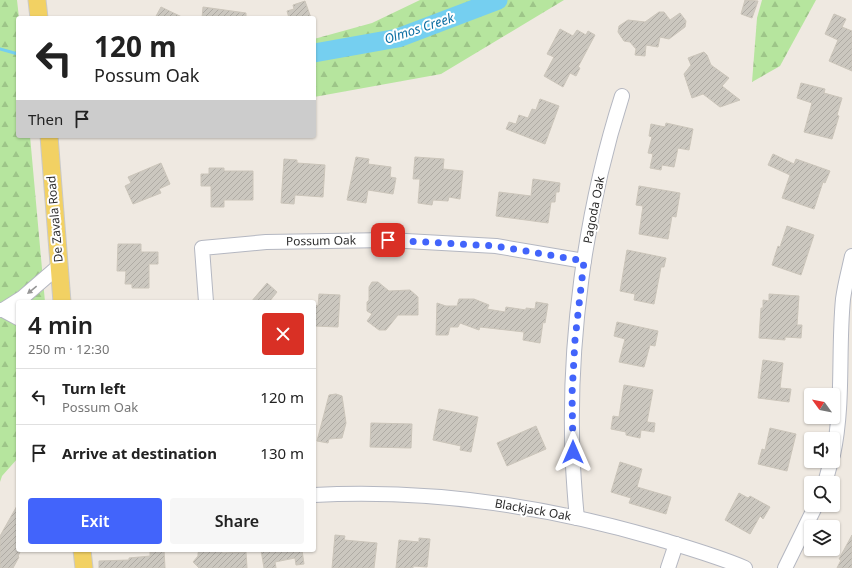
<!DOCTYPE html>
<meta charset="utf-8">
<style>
:root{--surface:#fff;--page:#f6f6f6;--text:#222;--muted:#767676;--line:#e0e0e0;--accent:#4264fb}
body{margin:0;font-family:"Noto Sans",sans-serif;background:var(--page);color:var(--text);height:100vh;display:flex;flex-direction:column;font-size:15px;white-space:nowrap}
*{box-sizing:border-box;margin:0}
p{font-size:13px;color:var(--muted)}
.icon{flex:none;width:22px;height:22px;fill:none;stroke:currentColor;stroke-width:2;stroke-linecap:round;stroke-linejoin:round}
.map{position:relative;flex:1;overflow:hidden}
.details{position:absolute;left:16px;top:300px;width:300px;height:252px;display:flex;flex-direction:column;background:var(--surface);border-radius:4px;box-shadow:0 1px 3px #0004}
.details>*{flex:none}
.banner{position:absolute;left:16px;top:16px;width:300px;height:122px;border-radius:4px;box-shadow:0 1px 3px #0004;background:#fff;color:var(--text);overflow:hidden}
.needle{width:26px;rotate:303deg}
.tools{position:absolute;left:804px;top:388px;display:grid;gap:8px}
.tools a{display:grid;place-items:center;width:36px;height:36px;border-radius:4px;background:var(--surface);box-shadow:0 1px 3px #0004;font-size:20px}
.pin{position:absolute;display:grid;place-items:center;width:34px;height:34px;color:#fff;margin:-17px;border-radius:8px;box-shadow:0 2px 6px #0006}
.me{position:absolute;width:44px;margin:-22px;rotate:0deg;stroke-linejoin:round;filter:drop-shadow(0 0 3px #0008)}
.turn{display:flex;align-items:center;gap:14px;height:84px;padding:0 12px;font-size:18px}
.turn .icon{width:52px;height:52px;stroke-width:2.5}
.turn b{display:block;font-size:28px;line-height:34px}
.then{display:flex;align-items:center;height:38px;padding:0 12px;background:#0003;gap:8px;font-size:15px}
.round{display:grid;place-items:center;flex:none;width:42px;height:42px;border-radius:4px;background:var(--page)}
.head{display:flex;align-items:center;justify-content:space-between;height:68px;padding:0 12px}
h1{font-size:24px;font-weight:600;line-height:30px}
.primary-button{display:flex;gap:8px;margin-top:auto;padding:8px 12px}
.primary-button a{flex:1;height:46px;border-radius:4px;background:var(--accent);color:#fff;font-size:16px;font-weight:600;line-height:46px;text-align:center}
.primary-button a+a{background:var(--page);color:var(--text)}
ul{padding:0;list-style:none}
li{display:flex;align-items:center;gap:12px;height:56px;padding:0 12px;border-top:1px solid var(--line)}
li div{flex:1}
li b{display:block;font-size:15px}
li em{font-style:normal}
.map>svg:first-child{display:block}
.forest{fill:url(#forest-firs)}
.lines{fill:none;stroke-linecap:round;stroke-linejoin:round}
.stream{stroke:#75cff0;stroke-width:3}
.river{stroke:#75cff0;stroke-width:19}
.building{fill:url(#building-hatch);stroke:#cbc5ba}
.minor-casing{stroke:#b4b7c1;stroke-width:16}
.major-casing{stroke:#c9c9c9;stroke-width:19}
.minor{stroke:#fff;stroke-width:14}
.major{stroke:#f2d163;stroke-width:17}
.oneway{fill:#969696}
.route{stroke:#4264fb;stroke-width:7;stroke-dasharray:0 12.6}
.labels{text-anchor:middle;stroke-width:4;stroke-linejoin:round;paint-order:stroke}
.street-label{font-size:12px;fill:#2e2e2e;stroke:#fff}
.water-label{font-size:13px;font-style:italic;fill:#0d6fa3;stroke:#fff}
</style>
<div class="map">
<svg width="852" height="568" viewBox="0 0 852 568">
<defs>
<pattern id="forest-firs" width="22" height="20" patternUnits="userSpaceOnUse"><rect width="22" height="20" fill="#b6e59e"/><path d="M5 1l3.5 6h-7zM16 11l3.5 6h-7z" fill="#9dc588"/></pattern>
<pattern id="building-hatch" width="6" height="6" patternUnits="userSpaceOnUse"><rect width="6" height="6" fill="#cbc7bf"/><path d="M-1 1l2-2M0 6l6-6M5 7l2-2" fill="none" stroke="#afaba4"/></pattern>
</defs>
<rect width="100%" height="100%" fill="#efe9e1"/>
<g class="forest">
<path d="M 0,0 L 17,0 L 19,18 L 18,136 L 30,136 L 45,302 L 18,302 L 18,458 L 2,476 L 0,482 Z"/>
<path d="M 420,0 L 564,0 L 441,74 L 314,97 L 314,39 L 372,23 Z"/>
<path d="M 762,0 L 816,0 L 780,66 L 752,82 L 757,18 Z"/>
</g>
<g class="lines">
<path class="stream" d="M 0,49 L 18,54"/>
<path class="river" d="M 314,53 L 398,38 L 498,0"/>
</g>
<g class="building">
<path d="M 745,0 L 758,1 L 752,18 L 741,14 Z"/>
<path d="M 305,1 L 311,18 L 289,18 L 287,11 L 294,9 L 293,5 Z"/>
<path d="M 161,7 L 184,18 L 155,18 Z"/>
<path d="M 203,7 L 246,13 L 246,18 L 202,18 Z"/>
<path d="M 659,12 L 664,12 L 670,20 L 680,13 L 686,21 L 685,27 L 669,39 L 660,37 L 658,47 L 646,45 L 645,56 L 635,55 L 636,49 L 630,42 L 624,41 L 618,32 L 619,26 L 628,20 L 645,22 Z"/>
<path d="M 834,14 L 846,19 L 842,27 L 852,31 L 852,71 L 829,61 L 838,40 L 825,34 Z"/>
<path d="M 560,29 L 573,36 L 577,30 L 586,35 L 588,31 L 595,35 L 578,67 L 580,68 L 576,76 L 570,73 L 563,87 L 544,76 L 554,57 L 547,54 Z"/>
<path d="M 704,52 L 707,55 L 711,65 L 729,78 L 722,86 L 740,100 L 720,107 L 703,94 L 692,98 L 684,74 L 691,65 L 688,58 Z"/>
<path d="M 801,83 L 825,89 L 824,93 L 842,98 L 837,115 L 839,116 L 832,139 L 804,132 L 812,103 L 797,98 Z"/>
<path d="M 540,99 L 559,106 L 545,144 L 506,129 L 509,122 L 516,124 L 519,115 L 528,118 L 532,109 L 536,110 Z"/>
<path d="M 666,123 L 693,129 L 689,150 L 678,148 L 674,167 L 662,165 L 661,170 L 650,168 L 653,154 L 648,153 L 652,137 L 649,136 L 651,124 L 665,127 Z"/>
<path d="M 773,154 L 794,164 L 796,159 L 830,171 L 825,183 L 823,182 L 814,209 L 782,198 L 790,175 L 768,165 Z"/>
<path d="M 356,157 L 369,159 L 368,164 L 391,167 L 390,177 L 396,178 L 393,194 L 368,190 L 366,203 L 347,200 Z"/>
<path d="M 415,157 L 444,159 L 443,169 L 463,171 L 460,199 L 449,197 L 448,201 L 433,200 L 432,205 L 418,203 L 420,179 L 413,179 Z"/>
<path d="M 284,159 L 297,160 L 297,163 L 325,165 L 323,197 L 295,195 L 294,204 L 281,203 Z"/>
<path d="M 161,163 L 170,184 L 159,189 L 161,193 L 133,204 L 125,186 L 131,183 L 128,177 Z"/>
<path d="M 209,168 L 224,168 L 224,171 L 253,171 L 253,200 L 224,200 L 224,207 L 211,207 L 211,186 L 201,186 L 201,174 L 209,174 Z"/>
<path d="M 533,179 L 560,183 L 559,192 L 556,192 L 555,202 L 551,202 L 548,223 L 496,216 L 499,192 L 531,196 Z"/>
<path d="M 639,186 L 680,193 L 676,217 L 672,216 L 668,239 L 639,234 L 643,206 L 636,205 Z"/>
<path d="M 787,226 L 814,235 L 801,275 L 772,265 L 778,246 L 780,247 Z"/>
<path d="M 118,244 L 141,244 L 141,252 L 158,252 L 158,264 L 149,264 L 149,288 L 132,288 L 132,284 L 125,284 L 126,271 L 117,271 Z"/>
<path d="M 627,250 L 666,258 L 664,267 L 661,267 L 654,304 L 634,300 L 635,294 L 620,291 Z"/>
<path d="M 372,282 L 378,282 L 389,291 L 410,290 L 418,297 L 418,315 L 398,315 L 386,330 L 379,330 L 367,321 L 372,314 L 367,311 L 367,302 L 369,300 L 369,287 Z"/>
<path d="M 267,283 L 277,292 L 269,302 L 251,302 Z"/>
<path d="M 319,294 L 340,295 L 338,327 L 314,326 L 314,305 L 318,306 Z"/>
<path d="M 769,294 L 799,296 L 797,325 L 802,325 L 801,338 L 785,337 L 785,340 L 759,338 L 761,308 L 763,308 L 763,300 L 769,301 Z"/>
<path d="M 459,299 L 474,299 L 489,305 L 487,309 L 505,312 L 506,307 L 526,310 L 526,308 L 535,309 L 536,302 L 548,304 L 545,323 L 543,322 L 540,343 L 523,340 L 524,332 L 480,327 L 479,330 L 460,323 L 458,327 L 450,327 L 448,335 L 436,335 L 437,303 L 446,306 L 457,306 Z"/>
<path d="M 617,322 L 658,331 L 655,346 L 650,345 L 644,367 L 619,362 L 625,339 L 614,336 Z"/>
<path d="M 763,360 L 783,363 L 780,388 L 791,389 L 789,402 L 758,398 Z"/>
<path d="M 624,385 L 653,390 L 647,422 L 655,423 L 654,432 L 641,430 L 640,438 L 626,435 L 626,432 L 611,429 L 613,416 L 619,417 Z"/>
<path d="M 336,394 L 342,396 L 346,423 L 342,438 L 329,439 L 328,443 L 317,441 L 329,395 Z"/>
<path d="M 439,409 L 478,417 L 471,452 L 460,450 L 461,446 L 433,440 Z"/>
<path d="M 371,423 L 412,424 L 411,448 L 370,447 Z"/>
<path d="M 536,426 L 546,449 L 507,466 L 497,443 Z"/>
<path d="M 770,428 L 796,434 L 787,471 L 758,464 L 762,449 L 765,450 Z"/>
<path d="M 620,462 L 642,469 L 637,487 L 671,497 L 666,514 L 629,503 L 631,498 L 611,492 Z"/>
<path d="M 739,493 L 748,498 L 750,496 L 770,507 L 763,519 L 760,516 L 750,534 L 725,520 Z"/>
<path d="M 18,504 L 18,550 L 21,550 L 18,556 L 19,557 L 13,568 L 0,568 L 0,536 Z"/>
<path d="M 335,535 L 345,536 L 344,540 L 377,543 L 374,568 L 332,568 Z"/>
<path d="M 852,535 L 852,568 L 837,568 L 841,560 L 839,559 Z"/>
<path d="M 419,538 L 430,539 L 427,567 L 413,566 L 413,568 L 396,568 L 399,540 L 419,542 Z"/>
<path d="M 150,550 L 164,550 L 165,568 L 99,568 L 99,561 L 129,560 L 129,558 L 150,556 Z"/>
<path d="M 200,550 L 222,550 L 222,553 L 246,552 L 247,568 L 199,568 L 193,562 L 198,556 L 198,553 Z"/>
<path d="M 261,550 L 302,550 L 304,564 L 296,565 L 295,558 L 275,562 L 276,568 L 264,568 Z"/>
</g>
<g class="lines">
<g class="minor-casing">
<g id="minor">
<path d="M 206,302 L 202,248 L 266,242 L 388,240 L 496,246 L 584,261"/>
<path d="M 0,310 L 3,310 L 18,318"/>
<path d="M 3,310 L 22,298 L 59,266"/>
<path d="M 833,455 C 844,403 838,351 843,299 C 845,284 849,270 852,256"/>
<path d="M 825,483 L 831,461"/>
<path d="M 314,495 C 430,489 547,506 659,539 C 688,548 717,556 745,568"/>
<path d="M 577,518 C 575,500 574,483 573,466 C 567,346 585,211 622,96"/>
<path d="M 668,568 L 676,544"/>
<path d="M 785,568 L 816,505"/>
</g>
</g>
<g class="major-casing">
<g id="major">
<path d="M 37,0 L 39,18"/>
<path d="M 49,136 L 62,302"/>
<path d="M 82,550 L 84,568"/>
</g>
</g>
<use href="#minor" class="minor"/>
<use href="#major" class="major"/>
</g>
<defs><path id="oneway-solid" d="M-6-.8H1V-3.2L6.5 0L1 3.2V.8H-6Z"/></defs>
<use class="oneway" href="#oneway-solid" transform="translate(32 290) rotate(141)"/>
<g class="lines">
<path class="route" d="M 388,240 L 496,246 L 584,261 L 575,340 L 572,394 L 573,452"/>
</g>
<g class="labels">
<g class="street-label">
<text transform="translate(594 210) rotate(-79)" y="4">Pagoda Oak</text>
<text transform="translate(55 219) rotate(-95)" y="4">De Zavala Road</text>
<text transform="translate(321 241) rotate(-1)" y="4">Possum Oak</text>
<text transform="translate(533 510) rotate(10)" y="4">Blackjack Oak</text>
</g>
<g class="water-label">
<text transform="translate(419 28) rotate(-18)" y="5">Olmos Creek</text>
</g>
</g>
</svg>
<div class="tools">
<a><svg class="needle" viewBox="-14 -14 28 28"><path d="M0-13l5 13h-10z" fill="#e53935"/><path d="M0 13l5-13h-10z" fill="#767676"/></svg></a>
<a><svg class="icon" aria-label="sound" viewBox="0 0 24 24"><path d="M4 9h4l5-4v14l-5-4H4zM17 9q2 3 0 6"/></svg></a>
<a><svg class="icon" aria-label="search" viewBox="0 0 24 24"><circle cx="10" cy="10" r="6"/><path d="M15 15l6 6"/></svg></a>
<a><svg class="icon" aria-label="layers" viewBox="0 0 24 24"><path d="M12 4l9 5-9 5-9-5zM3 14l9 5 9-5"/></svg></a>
</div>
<div class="pin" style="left:388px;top:240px;background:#d93025"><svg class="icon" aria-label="arrive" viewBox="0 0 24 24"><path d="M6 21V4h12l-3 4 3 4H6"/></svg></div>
<svg class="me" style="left:573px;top:452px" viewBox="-20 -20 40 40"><path d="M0-17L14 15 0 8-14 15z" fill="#4264fb" stroke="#fff" stroke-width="4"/></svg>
<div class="banner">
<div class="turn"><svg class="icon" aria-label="left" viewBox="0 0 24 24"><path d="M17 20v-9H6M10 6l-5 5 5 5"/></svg><div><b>120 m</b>Possum Oak</div></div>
<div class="then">Then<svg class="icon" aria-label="arrive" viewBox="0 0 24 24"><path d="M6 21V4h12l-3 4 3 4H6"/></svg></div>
</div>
<section class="details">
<div class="head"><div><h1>4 min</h1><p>250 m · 12:30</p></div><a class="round" style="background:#d93025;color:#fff"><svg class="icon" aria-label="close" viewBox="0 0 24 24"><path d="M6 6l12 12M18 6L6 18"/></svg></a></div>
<ul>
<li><svg class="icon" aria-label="left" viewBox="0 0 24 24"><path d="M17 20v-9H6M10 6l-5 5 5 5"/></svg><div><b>Turn left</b><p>Possum Oak</p></div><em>120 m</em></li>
<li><svg class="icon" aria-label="arrive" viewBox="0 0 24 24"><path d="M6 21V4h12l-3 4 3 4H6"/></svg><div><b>Arrive at destination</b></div><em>130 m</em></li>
</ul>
<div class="primary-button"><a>Exit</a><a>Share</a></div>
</section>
</div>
